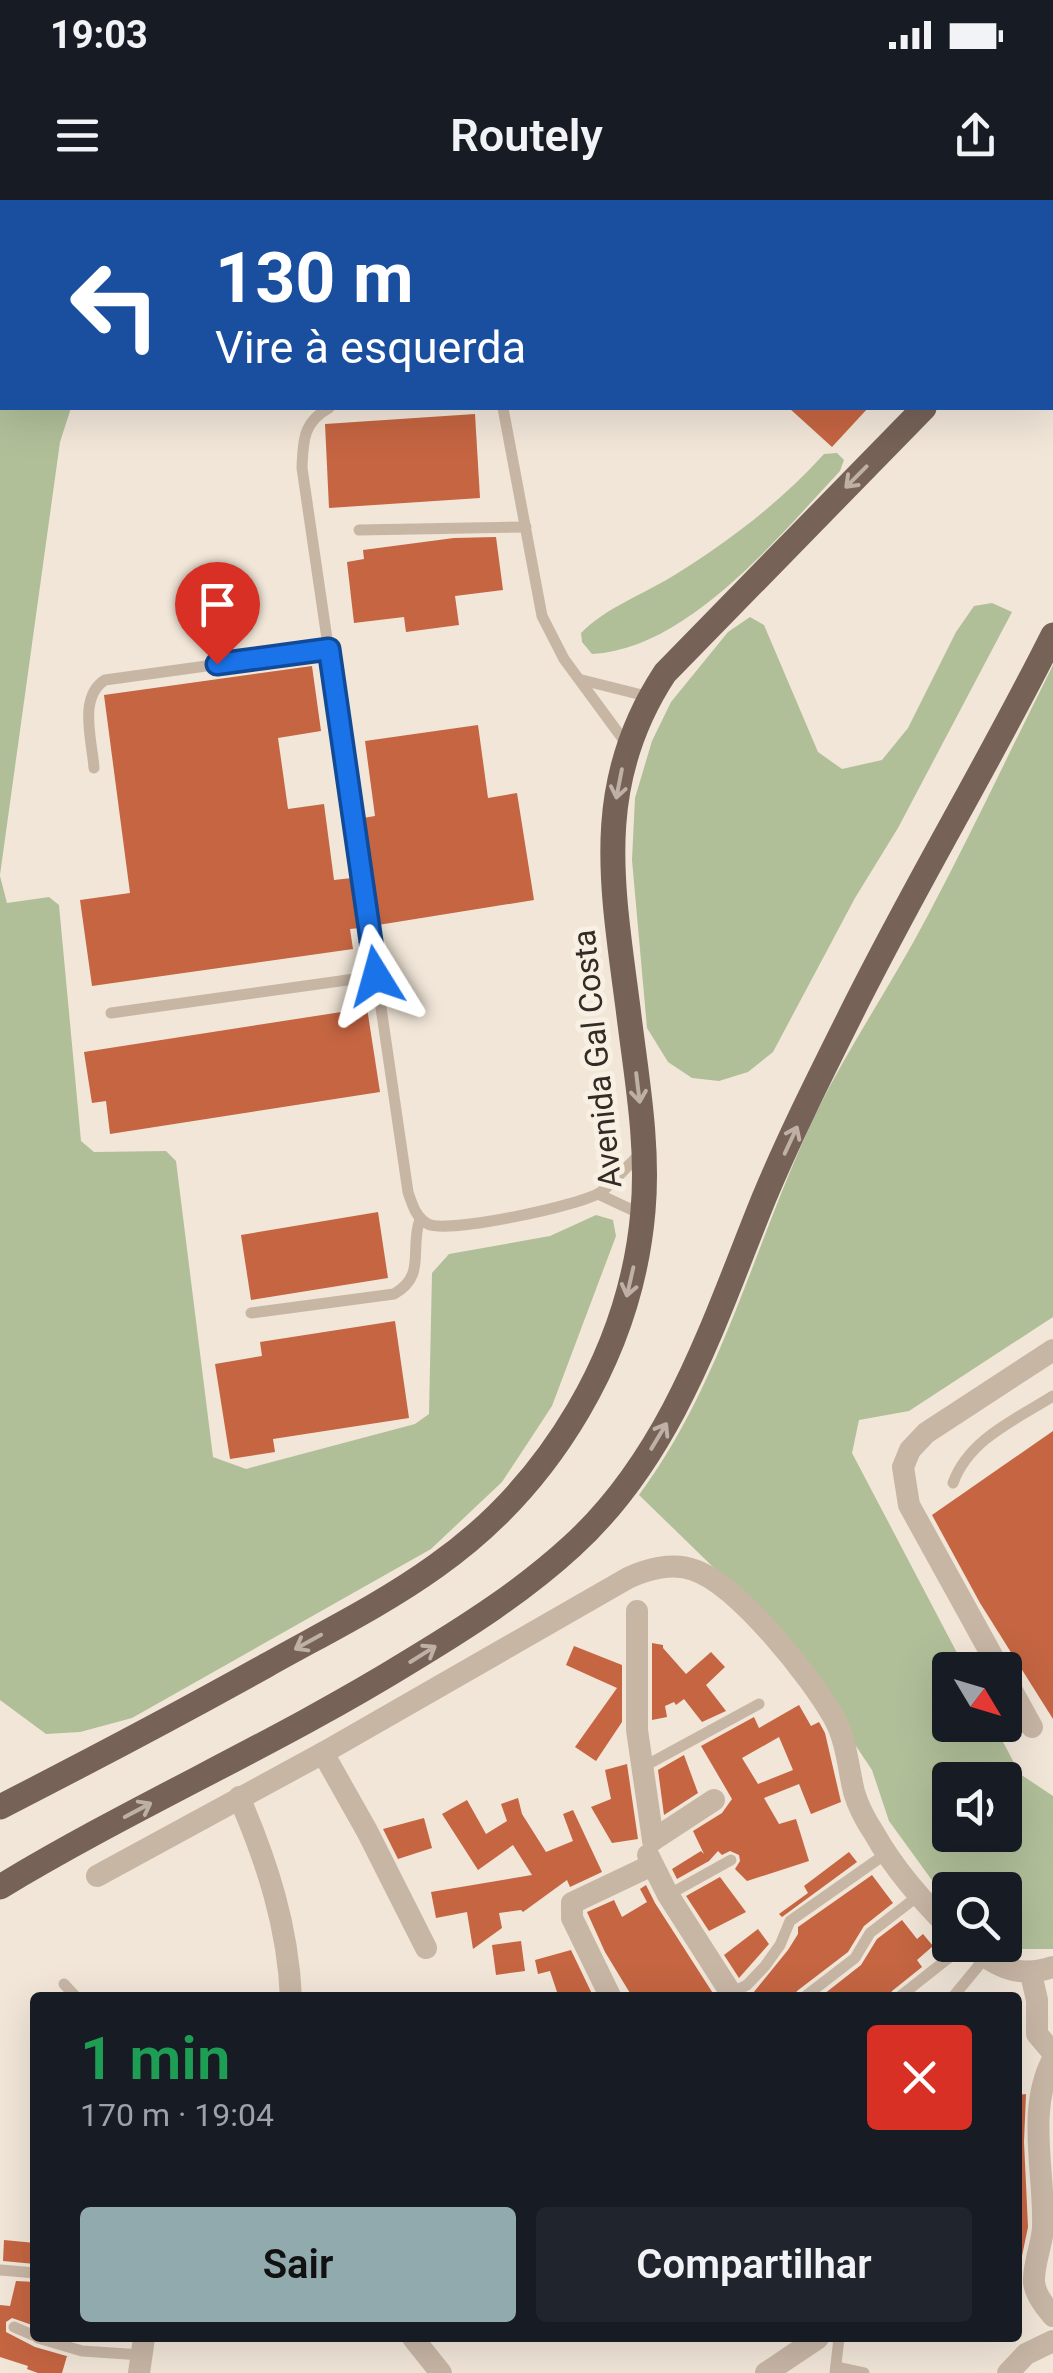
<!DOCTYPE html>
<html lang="pt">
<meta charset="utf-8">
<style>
:root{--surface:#171b24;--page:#20242c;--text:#f1f3f6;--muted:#9ea1a6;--accent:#91aaae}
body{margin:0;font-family:Roboto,sans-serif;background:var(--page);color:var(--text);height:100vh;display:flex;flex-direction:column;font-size:38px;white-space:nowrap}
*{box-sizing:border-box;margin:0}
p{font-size:32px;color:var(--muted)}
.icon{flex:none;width:55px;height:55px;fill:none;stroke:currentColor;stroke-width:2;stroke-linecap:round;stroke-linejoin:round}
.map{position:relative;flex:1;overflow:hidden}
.side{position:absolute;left:30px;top:1792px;width:992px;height:350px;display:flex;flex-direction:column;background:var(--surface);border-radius:10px;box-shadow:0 10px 40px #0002}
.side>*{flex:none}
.banner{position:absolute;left:0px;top:0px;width:1055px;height:210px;box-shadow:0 10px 40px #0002;background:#1a4fa0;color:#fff;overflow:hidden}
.needle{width:65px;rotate:128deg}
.buttons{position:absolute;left:932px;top:1452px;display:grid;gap:20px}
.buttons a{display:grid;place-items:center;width:90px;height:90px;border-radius:10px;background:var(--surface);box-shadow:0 10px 40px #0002;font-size:50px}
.pin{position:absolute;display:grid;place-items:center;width:85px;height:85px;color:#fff;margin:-102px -42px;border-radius:50% 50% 50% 0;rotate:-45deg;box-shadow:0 0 10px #0007}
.pin .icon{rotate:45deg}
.me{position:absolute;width:110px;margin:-55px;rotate:352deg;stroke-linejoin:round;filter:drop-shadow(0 0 8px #0008)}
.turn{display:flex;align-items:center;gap:35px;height:210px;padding:0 50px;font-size:45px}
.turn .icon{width:130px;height:130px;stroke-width:2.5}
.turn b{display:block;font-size:70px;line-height:85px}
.round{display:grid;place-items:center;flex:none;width:105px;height:105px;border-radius:10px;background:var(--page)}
.summary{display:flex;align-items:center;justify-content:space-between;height:170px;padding:0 50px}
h1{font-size:60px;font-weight:600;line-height:75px;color:#1e9e55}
.cta{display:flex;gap:20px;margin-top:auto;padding:20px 50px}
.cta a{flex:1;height:115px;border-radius:10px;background:var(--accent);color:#111;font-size:40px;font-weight:600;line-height:115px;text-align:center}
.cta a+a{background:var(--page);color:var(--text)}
.status{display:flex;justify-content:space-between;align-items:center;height:70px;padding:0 50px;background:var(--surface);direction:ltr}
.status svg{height:28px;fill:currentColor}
header{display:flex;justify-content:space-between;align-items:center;height:130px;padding:0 50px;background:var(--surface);font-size:45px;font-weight:600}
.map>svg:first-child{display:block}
.green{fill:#b1bf99;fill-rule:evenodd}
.building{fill:#c56542;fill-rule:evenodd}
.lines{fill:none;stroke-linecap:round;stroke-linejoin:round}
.path{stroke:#b4a08f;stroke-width:4;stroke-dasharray:5 5;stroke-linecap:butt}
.lane{stroke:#c8b6a5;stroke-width:11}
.street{stroke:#c8b6a5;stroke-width:22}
.primary{stroke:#766257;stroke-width:25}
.oneway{stroke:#beb0a5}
.route-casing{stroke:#114b97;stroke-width:25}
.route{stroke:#1a73e8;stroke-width:18}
.labels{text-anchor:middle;stroke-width:10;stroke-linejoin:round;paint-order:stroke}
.street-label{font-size:32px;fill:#342b26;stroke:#f9f0e4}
</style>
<div class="status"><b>19:03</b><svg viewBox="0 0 49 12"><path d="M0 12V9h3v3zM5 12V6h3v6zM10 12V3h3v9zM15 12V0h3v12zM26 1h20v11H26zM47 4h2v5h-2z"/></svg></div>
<header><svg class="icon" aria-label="menu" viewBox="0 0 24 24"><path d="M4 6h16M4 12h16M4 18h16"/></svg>Routely<svg class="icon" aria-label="share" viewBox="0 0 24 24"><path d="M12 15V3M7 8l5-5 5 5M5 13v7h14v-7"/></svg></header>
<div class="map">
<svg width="1053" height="2173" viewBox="0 0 1053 2173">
<rect width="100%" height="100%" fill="#f1e6d8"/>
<g class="green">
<path d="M 0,0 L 214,0 L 2,2 L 2,208 L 71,208 L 60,242 L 0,675 Z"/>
<path d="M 837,253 L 844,260 L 840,271 C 778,337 688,449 592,454 L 582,442 L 581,433 C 607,407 642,395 673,376 C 727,343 782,301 824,254 Z"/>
<path d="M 992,403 L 1012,412 L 898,628 L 855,698 L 773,852 L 748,872 L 719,881 L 692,878 L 668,862 L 647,828 L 632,660 L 635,598 L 652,541 L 671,502 L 728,432 L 750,417 L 764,425 L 818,552 L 842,569 L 882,560 L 908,528 L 956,432 L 974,406 Z"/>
<path d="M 1053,465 L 1053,1117 L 909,1211 L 859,1220 L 852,1253 L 966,1470 L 950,1470 L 950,1525 L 994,1525 L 1020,1574 L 1053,1596 L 1053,1749 L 1002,1749 L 997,1745 L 1005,1745 L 1005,1690 L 950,1690 L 950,1705 L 889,1621 L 872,1570 L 779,1431 L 639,1295 C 724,1180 756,1037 818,909 C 851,843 893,782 927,717 C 971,634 1011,549 1053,465 ZM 950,1580 L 1005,1580 L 1005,1635 L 950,1635 Z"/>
<path d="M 0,676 L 7,703 L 49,697 L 59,705 L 81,941 L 94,952 L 166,951 L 176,961 L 213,1257 L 246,1269 L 415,1224 L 429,1214 L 432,1073 L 449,1054 L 550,1036 L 596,1015 L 613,1020 L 616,1036 L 552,1206 L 502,1282 L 431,1349 L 132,1518 L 80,1532 L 46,1534 L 0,1500 Z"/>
</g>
<g class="building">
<path d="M 789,208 L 868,208 L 832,247 Z"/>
<path d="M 475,214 L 480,298 L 329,308 L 325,224 Z"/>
<path d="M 496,337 L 503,390 L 455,396 L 459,425 L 406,432 L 404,417 L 354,423 L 347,362 L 364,359 L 363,350 L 454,338 Z"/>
<path d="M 312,466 L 321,531 L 278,538 L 288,609 L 324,604 L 334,680 L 352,678 L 360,728 L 350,729 L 353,749 L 92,786 L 80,700 L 130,693 L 104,495 Z"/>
<path d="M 478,525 L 488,598 L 517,593 L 534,700 L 378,725 L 363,618 L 375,616 L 365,541 Z"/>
<path d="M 367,808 L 380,892 L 110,934 L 106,901 L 92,903 L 84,852 Z"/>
<path d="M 378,1012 L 388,1078 L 251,1100 L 241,1035 Z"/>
<path d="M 395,1121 L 409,1218 L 273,1239 L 275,1252 L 230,1259 L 215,1164 L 262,1156 L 260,1142 Z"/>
<path d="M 1053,1231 L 1053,1519 L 980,1403 L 932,1315 Z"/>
<path d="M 652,1443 L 663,1445 L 663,1448 L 686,1474 L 711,1452 L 725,1467 L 706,1485 L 726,1511 L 702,1522 L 684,1499 L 676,1505 L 674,1502 L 665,1506 L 667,1517 L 652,1520 Z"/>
<path d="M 574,1446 L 622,1465 L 622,1522 L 596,1561 L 575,1547 L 617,1488 L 566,1465 Z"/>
<path d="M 799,1505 L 811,1526 L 819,1522 L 825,1533 L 841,1602 L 811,1614 L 799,1584 L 764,1598 L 779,1624 L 796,1619 L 809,1661 L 747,1681 L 735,1669 L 740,1661 L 739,1655 L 730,1651 L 722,1655 L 718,1651 L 709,1661 L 677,1679 L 672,1669 L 701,1651 L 704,1654 L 693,1631 L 722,1613 L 732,1599 L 701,1546 L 754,1517 L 759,1528 ZM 779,1537 L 793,1570 L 758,1584 L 742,1558 Z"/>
<path d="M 684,1555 L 698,1593 L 664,1615 L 658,1570 Z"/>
<path d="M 627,1564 L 638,1639 L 612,1643 L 591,1607 L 611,1599 L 605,1570 Z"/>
<path d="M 518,1598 L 522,1614 L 546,1652 L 573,1641 L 563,1614 L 573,1610 L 602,1672 L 570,1687 L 567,1680 L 523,1712 L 521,1710 L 499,1713 L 502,1728 L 473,1749 L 467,1712 L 436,1718 L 431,1692 L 532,1675 L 513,1645 L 478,1670 L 442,1614 L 467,1600 L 486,1634 L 507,1621 L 501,1604 Z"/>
<path d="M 424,1618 L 432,1648 L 398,1659 L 383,1629 Z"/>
<path d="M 849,1652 L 857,1662 L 782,1717 L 779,1714 L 808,1693 L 804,1686 Z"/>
<path d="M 872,1675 L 893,1703 L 864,1726 L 848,1752 L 797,1791 L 794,1798 L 749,1798 L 788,1750 L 798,1734 L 798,1727 Z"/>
<path d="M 720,1677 L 746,1712 L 709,1731 L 686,1696 Z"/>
<path d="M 646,1685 L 655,1703 L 716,1798 L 633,1798 L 605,1752 L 587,1712 L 614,1700 L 622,1717 L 647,1702 L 640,1689 Z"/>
<path d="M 902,1720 L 917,1739 L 923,1734 L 933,1746 L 917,1760 L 922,1767 L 892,1791 L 889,1798 L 819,1798 L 861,1765 L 877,1739 Z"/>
<path d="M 758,1729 L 769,1744 L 739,1778 L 724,1755 Z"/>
<path d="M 521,1741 L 525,1771 L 496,1775 L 492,1745 Z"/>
<path d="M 571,1750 L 594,1798 L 559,1798 L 550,1771 L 538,1774 L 535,1760 Z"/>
<path d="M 1026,1894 L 1024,1942 L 1028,2027 L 1022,2056 L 1018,2056 L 1018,1895 Z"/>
<path d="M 4,2040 L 35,2043 L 35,2064 L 3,2061 Z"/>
<path d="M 16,2081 L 35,2082 L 35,2126 L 12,2118 L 6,2122 L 6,2132 L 35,2147 L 70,2157 L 67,2156 L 62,2173 L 38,2173 L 27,2169 L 28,2166 L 0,2157 L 0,2105 L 10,2106 Z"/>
</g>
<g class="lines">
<path class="path" d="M 429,0 L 429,2"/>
<g class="lane">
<path d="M 796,0 L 799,2"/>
<path d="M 329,208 C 303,222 303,241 302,268 L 408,992 C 412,1004 416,1018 428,1024 C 448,1034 583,1005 601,992 C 615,981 627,966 640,954"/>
<path d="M 503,208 L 542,416 L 564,459 L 628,546"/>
<path d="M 359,330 L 526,327"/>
<path d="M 582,480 L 650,497"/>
<path d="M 94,568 C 92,540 78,497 105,480 L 329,449"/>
<path d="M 111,813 L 376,776"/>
<path d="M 598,994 L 643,1015"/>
<path d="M 251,1113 L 394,1094 C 427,1075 409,1050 420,1019"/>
<path d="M 953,1283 C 969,1239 1015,1220 1053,1196"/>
<path d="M 643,1567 L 759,1504"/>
<path d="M 668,1695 L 731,1660"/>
<path d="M 64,1784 L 77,1798"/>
<path d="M 731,1793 L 747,1785 L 765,1766 L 780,1745 L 790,1721 L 887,1653"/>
<path d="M 803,1798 L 855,1758 L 870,1733 L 918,1696"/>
<path d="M 898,1798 L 965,1745"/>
<path d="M 952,1798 L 985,1758"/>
<path d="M 1,2070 L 35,2073"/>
<path d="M 14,2127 L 35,2136"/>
<path d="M 38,2138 L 82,2151 L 142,2155"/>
<path d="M 836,2167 L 864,2173"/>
<path d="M 835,2173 L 839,2138"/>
</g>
<g class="street">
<path d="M 662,2 L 665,0"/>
<path d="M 637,1411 L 637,1530 L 653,1640"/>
<path d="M 1000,1470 L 909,1305 L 903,1267 L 910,1250 L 926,1233 L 1053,1150"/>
<path d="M 1005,1478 L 1032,1527"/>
<path d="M 323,1553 L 367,1631 L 426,1748"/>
<path d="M 239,1597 C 267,1662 288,1726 291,1798"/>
<path d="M 653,1640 L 714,1600"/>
<path d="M 648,1655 L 668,1695 L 734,1798"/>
<path d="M 97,1676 L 323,1553 L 628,1378 C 647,1369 673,1362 694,1370 C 738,1385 812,1478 834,1518 C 847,1542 848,1567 854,1592 C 858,1606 866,1621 874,1633 C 894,1669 922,1700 950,1729"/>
<path d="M 968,1745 C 996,1766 1017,1779 1053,1767"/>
<path d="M 1031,1774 L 1037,1800 L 1037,1834 L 1053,1853"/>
<path d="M 611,1798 L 572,1718 L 572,1703 L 652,1665"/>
<path d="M 1053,1859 C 1026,1910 1045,1972 1043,2028 C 1042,2045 1033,2065 1034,2082 C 1035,2094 1046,2108 1053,2116"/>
<path d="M 413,2138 L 441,2173"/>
<path d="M 139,2173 L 144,2138"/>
<path d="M 766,2173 L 818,2138"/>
<path d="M 1008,2173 L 1026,2154 L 1053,2141"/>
</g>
<g class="primary">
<path d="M 1052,75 L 1053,74"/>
<path d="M 0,1607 C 90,1561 179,1514 267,1465 C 324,1433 383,1404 436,1366 C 551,1285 631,1151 643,1011 C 649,943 636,875 628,808 C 612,685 592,584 665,473 L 924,208"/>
<path d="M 0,1687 C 134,1606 278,1543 412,1460 C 468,1426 523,1391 572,1346 C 673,1254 714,1121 764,998 C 789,938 819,878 848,820 C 912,690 988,565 1053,435"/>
</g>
</g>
<defs><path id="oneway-shaft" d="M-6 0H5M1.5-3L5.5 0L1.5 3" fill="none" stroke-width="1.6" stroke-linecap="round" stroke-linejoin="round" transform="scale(2.5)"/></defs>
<g class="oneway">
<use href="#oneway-shaft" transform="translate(856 277) rotate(135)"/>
<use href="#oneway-shaft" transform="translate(619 584) rotate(101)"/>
<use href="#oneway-shaft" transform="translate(638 888) rotate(83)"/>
<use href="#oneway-shaft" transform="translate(791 940) rotate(-65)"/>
<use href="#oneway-shaft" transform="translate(630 1082) rotate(103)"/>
<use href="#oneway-shaft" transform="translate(659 1236) rotate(-59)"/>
<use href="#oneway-shaft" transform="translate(308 1442) rotate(151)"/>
<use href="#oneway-shaft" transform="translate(423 1454) rotate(-32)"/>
<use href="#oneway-shaft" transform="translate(138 1610) rotate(-28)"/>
</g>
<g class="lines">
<g class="route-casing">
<path id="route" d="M 217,464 L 329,449 L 376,776"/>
</g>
<use href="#route" class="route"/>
</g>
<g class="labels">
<g class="street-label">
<text transform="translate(597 859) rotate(-96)" y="11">Avenida Gal Costa</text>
</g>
</g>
</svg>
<div class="buttons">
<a><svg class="needle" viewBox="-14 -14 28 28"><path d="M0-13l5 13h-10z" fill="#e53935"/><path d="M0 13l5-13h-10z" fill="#9ea1a6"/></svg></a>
<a><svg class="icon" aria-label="sound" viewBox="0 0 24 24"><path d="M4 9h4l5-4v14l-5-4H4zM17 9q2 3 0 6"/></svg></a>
<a><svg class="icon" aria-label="search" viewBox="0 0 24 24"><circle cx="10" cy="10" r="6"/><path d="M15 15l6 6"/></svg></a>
</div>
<div class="pin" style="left:217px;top:464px;background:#d93025"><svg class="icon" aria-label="arrive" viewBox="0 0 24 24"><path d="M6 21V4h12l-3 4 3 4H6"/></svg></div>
<svg class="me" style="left:376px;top:776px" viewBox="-20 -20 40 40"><path d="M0-17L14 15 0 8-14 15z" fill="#1a73e8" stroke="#fff" stroke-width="4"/></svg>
<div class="banner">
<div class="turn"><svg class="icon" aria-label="left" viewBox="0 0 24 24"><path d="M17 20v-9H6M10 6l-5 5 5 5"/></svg><div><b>130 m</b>Vire à esquerda</div></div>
</div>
<section class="side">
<div class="summary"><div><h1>1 min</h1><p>170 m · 19:04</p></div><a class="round" style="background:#d93025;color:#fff"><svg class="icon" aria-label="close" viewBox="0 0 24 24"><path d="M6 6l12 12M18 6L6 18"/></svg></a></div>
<div class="cta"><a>Sair</a><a>Compartilhar</a></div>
</section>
</div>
